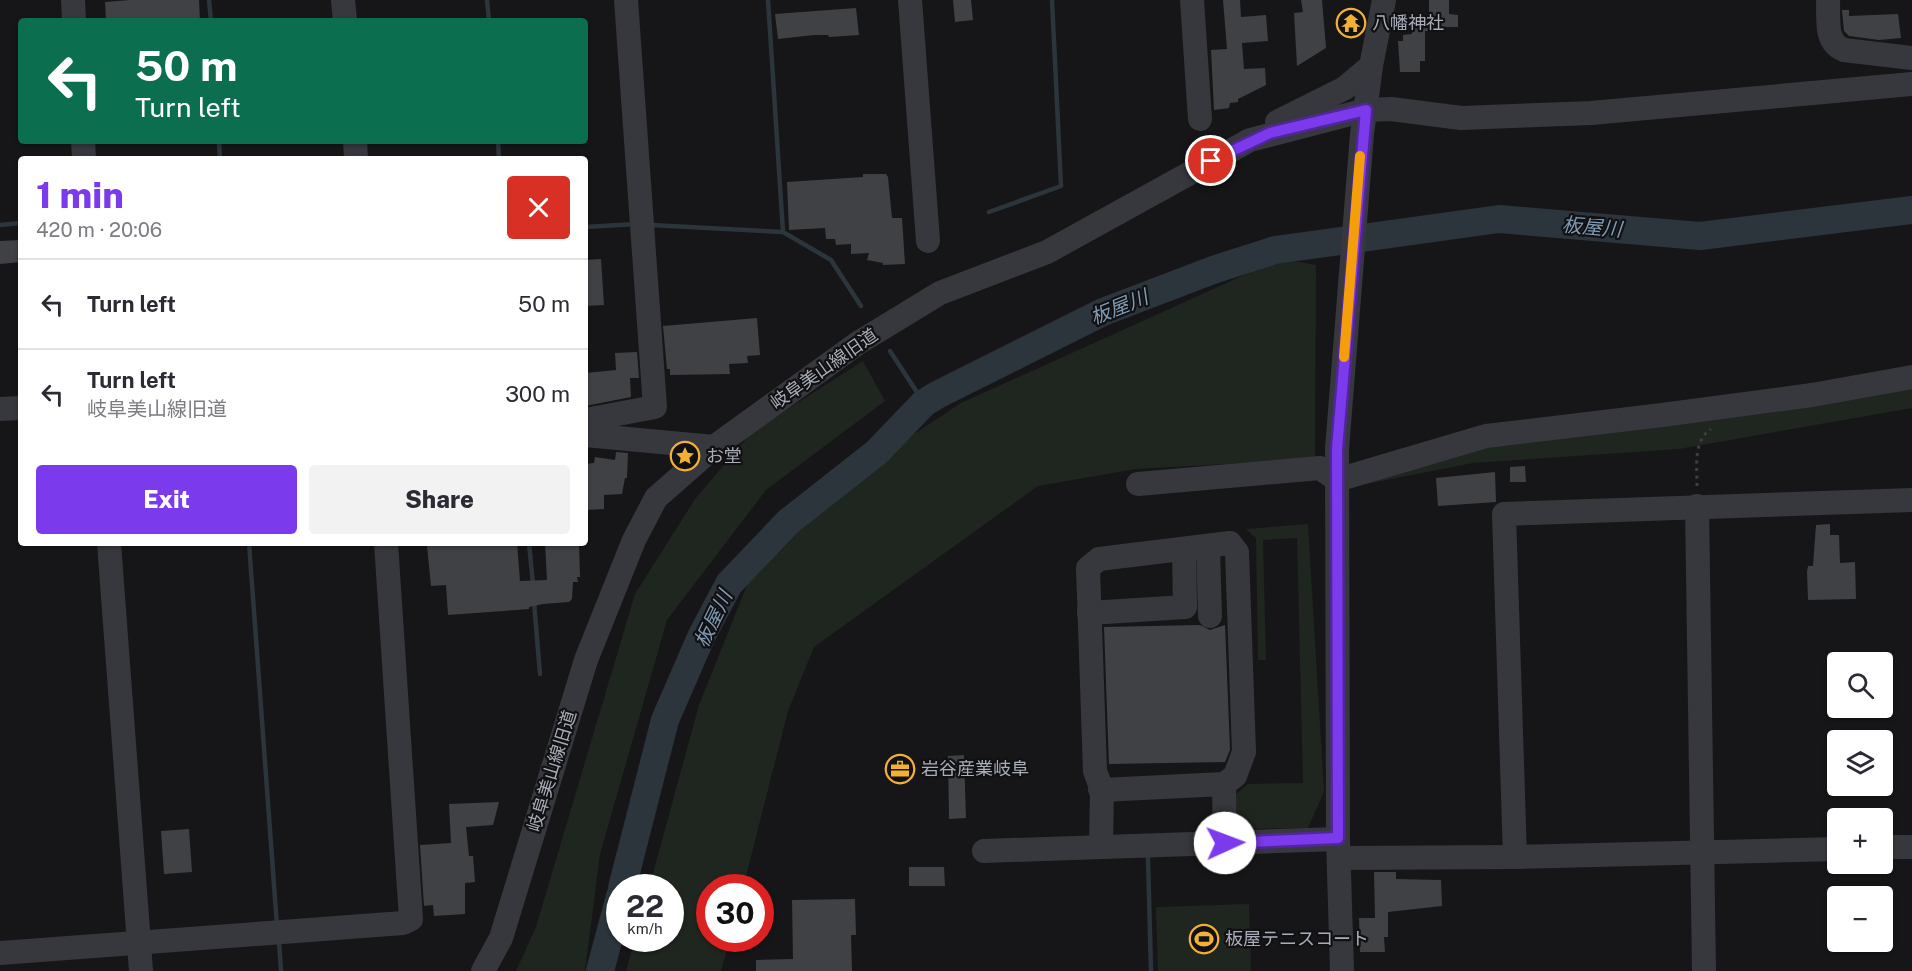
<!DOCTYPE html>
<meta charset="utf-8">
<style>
:root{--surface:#fff;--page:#f2f2f3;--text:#2b2b33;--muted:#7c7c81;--line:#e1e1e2;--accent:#7c3aed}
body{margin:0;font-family:"Public Sans","Noto Sans JP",sans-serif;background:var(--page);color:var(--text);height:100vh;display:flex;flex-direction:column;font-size:22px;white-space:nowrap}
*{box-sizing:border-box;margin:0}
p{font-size:20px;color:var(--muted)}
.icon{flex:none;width:33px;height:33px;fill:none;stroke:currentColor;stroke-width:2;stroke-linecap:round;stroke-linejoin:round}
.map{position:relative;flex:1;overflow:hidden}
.side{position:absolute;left:18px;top:156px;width:570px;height:390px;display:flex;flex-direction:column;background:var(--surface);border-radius:6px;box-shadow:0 2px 4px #0004}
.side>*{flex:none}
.guide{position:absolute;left:18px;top:18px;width:570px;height:126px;border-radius:6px;box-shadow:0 2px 4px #0004;background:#0b6e4f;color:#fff;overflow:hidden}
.buttons{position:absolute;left:1827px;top:652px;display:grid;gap:12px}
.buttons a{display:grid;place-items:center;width:66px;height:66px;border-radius:6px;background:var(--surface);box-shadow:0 2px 4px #0004;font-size:30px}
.speed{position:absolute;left:606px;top:874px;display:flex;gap:12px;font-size:30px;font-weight:700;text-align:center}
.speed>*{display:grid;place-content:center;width:78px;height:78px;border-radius:50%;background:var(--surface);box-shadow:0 2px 4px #0004;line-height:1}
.speed small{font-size:15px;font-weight:400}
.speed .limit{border:9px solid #d22;background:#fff;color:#111}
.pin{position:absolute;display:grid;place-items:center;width:51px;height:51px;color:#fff;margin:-26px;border:3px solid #fff;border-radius:50%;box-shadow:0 2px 6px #0007}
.me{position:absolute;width:66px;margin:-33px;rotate:88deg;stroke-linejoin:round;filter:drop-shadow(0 0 4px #0008)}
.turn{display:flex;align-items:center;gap:21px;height:126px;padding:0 18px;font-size:27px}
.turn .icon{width:78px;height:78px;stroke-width:2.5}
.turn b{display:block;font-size:42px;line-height:51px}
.round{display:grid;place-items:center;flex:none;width:63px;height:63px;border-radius:6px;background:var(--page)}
.overview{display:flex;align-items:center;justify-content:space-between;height:102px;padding:0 18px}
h1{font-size:36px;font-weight:800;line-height:45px;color:var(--accent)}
.button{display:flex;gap:12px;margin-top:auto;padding:12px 18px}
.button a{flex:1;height:69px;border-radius:6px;background:var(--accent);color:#fff;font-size:24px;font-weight:800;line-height:69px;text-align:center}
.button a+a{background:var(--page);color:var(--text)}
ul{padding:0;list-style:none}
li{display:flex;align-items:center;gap:18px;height:90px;padding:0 18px;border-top:2px solid var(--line)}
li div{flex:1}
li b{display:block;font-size:22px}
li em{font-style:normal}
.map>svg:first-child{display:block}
.green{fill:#1e261f}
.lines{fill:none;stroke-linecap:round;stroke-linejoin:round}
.stream{stroke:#2c353c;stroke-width:4.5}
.river{stroke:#2c353c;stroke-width:28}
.building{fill:#404145}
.path{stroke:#3d3f44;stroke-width:3;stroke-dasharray:3 4.5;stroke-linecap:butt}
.minor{stroke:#37383d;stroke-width:24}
.route-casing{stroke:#51269a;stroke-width:15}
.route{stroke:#7c3aed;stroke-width:10}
.slow{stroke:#f59e0b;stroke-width:10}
.labels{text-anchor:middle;stroke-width:4.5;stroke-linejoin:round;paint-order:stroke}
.poi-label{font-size:18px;fill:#a8adb8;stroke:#111113;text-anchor:start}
.street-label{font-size:18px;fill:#a8adb8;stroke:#111113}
.water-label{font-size:20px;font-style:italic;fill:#7f9bb3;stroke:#111113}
</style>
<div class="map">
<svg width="1912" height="971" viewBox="0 0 1912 971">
<rect width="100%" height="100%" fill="#161618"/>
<g class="green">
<path d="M 1288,260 L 1316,265 L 1315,459 L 1136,469 L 1038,486 L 814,647 L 788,711 L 743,888 L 710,888 L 710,939 L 730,939 L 721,971 L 626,971 L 635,939 L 670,939 L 670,888 L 649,888 L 699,705 L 747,585 L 792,533 L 905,440 L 961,403 L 1251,272 Z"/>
<path d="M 863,361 L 885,401 L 766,490 L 667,620 L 600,854 L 585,971 L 516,971 L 536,927 L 635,594 L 695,499 L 752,432 Z"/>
<path d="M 1912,389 L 1912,408 L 1679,449 L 1473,463 L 1366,484 L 1385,470 L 1485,444 L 1882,391 Z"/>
<path d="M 1308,524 L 1324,792 L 1308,828 L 1237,829 L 1236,794 L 1248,784 L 1303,783 L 1297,538 L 1263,540 L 1266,660 L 1258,660 L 1256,538 L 1246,529 Z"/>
<path d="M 1249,904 L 1251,971 L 1158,971 L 1156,907 Z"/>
</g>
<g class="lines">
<g class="stream">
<path d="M 209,0 L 211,21"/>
<path d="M 487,0 L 489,21"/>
<path d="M 768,0 L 783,232"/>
<path d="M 219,141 L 220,159"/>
<path d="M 498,141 L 499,159"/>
<path d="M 989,212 L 1061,186 L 1052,0"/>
<path d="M 0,225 L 21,223"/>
<path d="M 651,225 L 783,232 L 831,260 L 861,306"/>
<path d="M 585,227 L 636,224"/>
<path d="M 890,351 L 924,403"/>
<path d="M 249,543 L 277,926"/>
<path d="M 529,543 L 533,584"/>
<path d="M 534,602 L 540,674"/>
<path d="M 1148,858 L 1151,971"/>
<path d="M 279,941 L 281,971"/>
</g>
<g class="river">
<path d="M 622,888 L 665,720 L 702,635 L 729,584 L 788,522 L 877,452 L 924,403 L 937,395 L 1103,312 L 1213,270 L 1275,250 L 1499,219 L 1700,236 L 1912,210"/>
<path d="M 600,971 L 620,896"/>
</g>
</g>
<g class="building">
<path d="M 130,0 L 199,0 L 200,21 L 106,21 L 105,2 Z"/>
<path d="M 953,0 L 971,0 L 973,20 L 955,22 Z"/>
<path d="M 1223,0 L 1240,0 L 1241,17 L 1266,15 L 1268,41 L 1242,43 L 1244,69 L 1265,68 L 1266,85 L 1238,99 L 1238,102 L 1230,103 L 1229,108 L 1214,110 L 1211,50 L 1227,49 Z"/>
<path d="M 1301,0 L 1322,0 L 1326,48 L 1297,66 L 1294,13 L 1303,12 Z"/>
<path d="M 1429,0 L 1449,0 L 1449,14 L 1458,15 L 1458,27 L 1434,27 L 1434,31 L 1425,31 L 1425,61 L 1420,61 L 1420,72 L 1400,72 L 1398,41 L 1403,41 L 1403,35 L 1412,34 L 1412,15 L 1429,15 Z"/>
<path d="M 856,8 L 859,35 L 829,37 L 828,35 L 814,35 L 778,39 L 775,14 Z"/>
<path d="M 1842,10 L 1849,10 L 1849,16 L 1898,14 L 1901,38 L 1879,40 L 1849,36 L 1844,31 Z"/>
<path d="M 863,174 L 886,174 L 888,177 L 892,218 L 902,218 L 905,264 L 883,265 L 883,263 L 867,260 L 869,253 L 851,254 L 851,244 L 836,245 L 835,239 L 826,239 L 825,228 L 789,230 L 787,182 L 863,177 Z"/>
<path d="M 21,240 L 21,262 L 0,264 L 0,241 Z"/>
<path d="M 601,259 L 604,305 L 585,306 L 585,260 Z"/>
<path d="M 757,318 L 760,355 L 747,356 L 748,363 L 729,364 L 730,374 L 670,375 L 670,369 L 667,369 L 663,326 Z"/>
<path d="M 637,352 L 639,378 L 630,378 L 631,397 L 585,406 L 585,373 L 616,370 L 615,353 Z"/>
<path d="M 616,452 L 628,453 L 627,478 L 625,478 L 622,494 L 604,495 L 604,509 L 585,510 L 585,464 L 594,463 L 595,457 L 615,460 Z"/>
<path d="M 1525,466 L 1526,482 L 1510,482 L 1510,467 Z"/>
<path d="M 1495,472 L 1496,502 L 1438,506 L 1436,478 Z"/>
<path d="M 1830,524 L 1830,535 L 1839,535 L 1840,563 L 1855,562 L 1856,599 L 1808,600 L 1807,572 L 1808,566 L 1813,566 L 1816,525 Z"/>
<path d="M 470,543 L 517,543 L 520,581 L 547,580 L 545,543 L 579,543 L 580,577 L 577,577 L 578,582 L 573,582 L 572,599 L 569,602 L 543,604 L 529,607 L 529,609 L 448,615 L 446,585 L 431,586 L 427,546 Z"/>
<path d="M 1200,625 L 1210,630 L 1225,625 L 1230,750 L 1225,762 L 1109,764 L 1104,627 Z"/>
<path d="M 964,755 L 966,818 L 949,819 L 948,756 Z"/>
<path d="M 499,802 L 493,825 L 466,827 L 469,856 L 473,856 L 475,882 L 465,883 L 465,914 L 434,916 L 433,905 L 424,906 L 420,845 L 451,843 L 449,804 Z"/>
<path d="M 189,829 L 192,872 L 164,874 L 161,831 Z"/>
<path d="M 909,867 L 944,867 L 945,886 L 909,886 Z"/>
<path d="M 1374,872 L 1396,872 L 1396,879 L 1441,880 L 1442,906 L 1388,912 L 1388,937 L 1384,937 L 1385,952 L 1360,952 L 1359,918 L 1375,918 Z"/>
<path d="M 855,899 L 856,935 L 851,935 L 852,971 L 756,971 L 756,960 L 793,959 L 792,900 Z"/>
</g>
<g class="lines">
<path class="path" d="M 1697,486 C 1697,466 1693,441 1711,429"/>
<g class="minor">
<path d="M 73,0 L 74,21"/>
<path d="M 343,0 L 345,21"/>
<path d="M 910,0 L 928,241"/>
<path d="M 1192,0 L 1200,119"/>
<path d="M 1828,0 C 1829,19 1824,42 1844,50 L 1912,58"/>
<path d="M 1277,122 L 1345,88 L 1371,66"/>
<path d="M 83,141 L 84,159"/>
<path d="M 355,141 L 356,159"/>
<path d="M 0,409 L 21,408"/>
<path d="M 585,420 L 655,407 L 626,0"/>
<path d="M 585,435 L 714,447"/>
<path d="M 1138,484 L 1320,468 L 1337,480 L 1486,436 L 1662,415 L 1812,395 L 1912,377"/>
<path d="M 1697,506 L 1704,971"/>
<path d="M 109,543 L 141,971"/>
<path d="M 1208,547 L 1210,616"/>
<path d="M 1089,613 L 1185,607 L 1184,549"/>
<path d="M 1224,784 L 1225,843"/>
<path d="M 1100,789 L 1102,790 L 1224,784 L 1235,776 L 1244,752 L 1237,552 L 1230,543 L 1099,559 L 1088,568 L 1095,771 L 1102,790 L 1101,847"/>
<path d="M 1882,847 L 1912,847"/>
<path d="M 984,851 L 1338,839"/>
<path d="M 1515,857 L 1504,514 L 1912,500"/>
<path d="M 1339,858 L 1515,857 L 1838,849"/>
<path d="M 0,953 L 403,923 L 411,919 L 386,543"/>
<path d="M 483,971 L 501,938 L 586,660 L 634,540 L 656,498 L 714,447 L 858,343 L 940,293 L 1047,252 L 1250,140 L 1366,110 L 1391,109 L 1461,118 L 1591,113 L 1912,84"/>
<path d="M 1342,971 L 1338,839 L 1337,449 L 1362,134 L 1371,66 L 1384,0"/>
</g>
</g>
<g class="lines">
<g class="route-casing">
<path id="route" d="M 1211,161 L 1270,133 L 1366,110 L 1337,449 L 1338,838 L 1225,843"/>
</g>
<use href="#route" class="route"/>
<path class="slow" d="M 1344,357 L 1360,156"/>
</g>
<defs>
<g id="temple-ring" transform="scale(1.5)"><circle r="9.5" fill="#111113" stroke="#f2b134" stroke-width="1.5"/><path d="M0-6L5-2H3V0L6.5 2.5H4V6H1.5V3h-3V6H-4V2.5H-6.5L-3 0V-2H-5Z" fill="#f2b134"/></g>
<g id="sight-ring" transform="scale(1.5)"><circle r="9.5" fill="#111113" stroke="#f2b134" stroke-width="1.5"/><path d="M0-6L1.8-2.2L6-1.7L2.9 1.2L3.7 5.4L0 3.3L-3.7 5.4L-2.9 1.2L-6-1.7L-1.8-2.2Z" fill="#f2b134"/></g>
<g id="office-ring" transform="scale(1.5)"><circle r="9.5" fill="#111113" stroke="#f2b134" stroke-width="1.5"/><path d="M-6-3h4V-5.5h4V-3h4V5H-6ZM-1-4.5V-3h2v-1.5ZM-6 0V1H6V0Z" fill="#f2b134"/></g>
<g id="stadium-ring" transform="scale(1.5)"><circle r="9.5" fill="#111113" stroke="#f2b134" stroke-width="1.5"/><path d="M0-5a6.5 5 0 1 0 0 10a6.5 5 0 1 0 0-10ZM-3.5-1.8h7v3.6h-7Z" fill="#f2b134"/></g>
</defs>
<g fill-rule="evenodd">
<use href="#temple-ring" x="1351" y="23"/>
<use href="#sight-ring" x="685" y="456"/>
<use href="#office-ring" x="900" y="769"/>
<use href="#stadium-ring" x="1204" y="939"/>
</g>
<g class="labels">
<g class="poi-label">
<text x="1372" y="29">八幡神社</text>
<text x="706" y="462">お堂</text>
<text x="921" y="775">岩谷産業岐阜</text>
<text x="1225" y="945">板屋テニスコート</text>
</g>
<g class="street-label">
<text transform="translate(824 369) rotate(-35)" y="6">岐阜美山線旧道</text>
<text transform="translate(552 771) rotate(-73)" y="6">岐阜美山線旧道</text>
</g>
<g class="water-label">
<text transform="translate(1592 227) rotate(5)" y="7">板屋川</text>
<text transform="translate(1119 307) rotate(-22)" y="7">板屋川</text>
<text transform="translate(713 619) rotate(-64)" y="7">板屋川</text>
</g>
</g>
</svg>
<div class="buttons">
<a><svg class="icon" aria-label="search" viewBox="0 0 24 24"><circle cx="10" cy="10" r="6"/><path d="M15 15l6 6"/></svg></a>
<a><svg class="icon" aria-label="layers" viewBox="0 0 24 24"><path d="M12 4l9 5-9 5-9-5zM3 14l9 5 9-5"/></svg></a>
<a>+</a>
<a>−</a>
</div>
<div class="speed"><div>22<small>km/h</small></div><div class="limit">30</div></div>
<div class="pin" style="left:1211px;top:161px;background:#d93025"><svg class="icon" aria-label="arrive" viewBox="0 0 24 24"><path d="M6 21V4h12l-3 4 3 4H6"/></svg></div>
<svg class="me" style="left:1225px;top:843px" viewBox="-20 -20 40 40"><circle r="19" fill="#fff"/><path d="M0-13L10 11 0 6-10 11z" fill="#7c3aed"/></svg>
<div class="guide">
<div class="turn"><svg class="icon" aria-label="left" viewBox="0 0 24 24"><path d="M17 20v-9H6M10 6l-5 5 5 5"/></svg><div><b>50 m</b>Turn left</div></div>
</div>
<section class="side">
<div class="overview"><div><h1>1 min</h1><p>420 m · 20:06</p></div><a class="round" style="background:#d93025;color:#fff"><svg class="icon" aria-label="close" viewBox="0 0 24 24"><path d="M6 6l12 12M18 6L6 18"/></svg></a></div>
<ul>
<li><svg class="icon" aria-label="left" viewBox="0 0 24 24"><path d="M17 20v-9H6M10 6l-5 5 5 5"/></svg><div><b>Turn left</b></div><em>50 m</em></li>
<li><svg class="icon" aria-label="left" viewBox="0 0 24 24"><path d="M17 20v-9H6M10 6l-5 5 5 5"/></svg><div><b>Turn left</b><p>岐阜美山線旧道</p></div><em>300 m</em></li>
</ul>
<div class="button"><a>Exit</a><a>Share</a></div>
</section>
</div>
